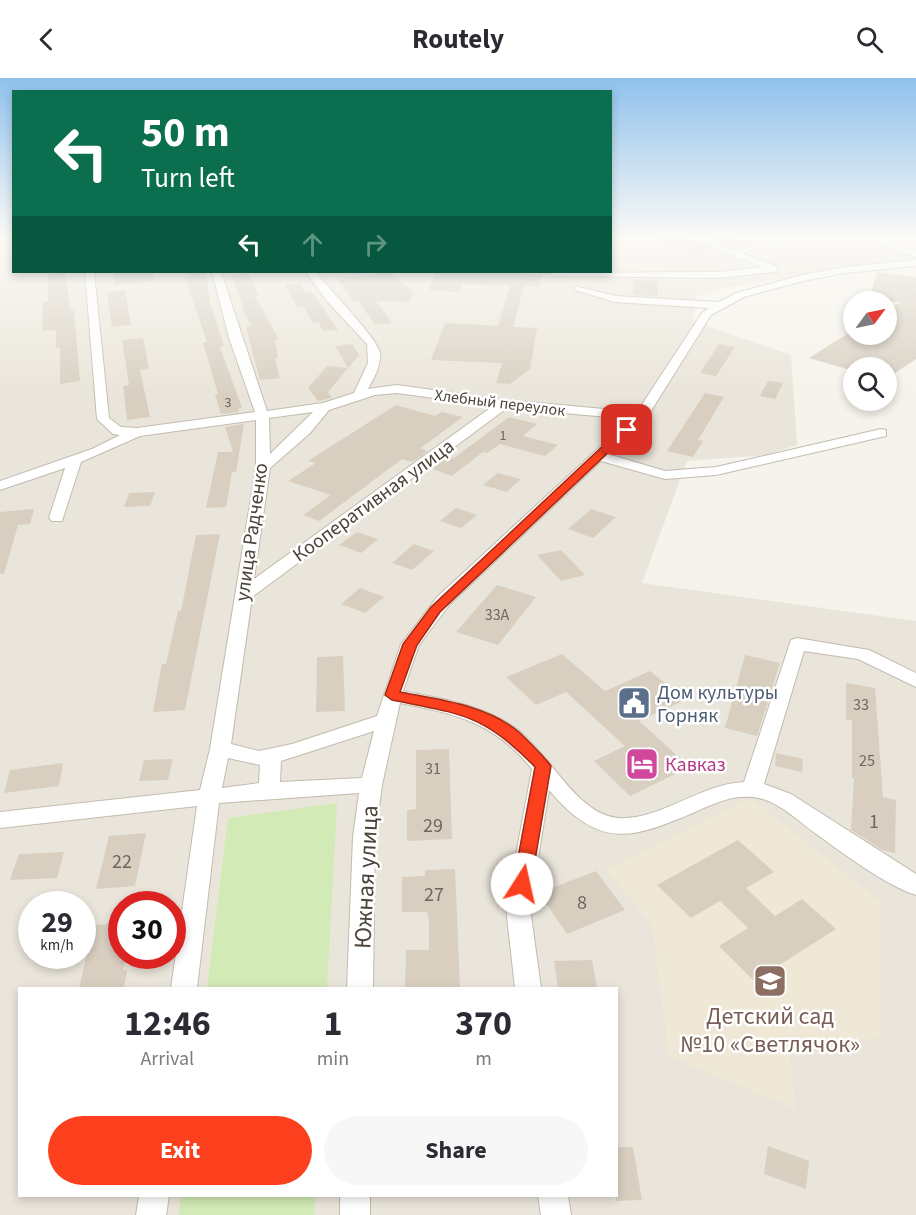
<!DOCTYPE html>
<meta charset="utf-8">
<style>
:root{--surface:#fff;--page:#f7f7f7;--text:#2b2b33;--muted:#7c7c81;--accent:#fc3f1d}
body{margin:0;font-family:"Source Sans 3",sans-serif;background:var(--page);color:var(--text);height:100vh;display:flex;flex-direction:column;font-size:22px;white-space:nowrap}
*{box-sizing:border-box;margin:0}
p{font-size:20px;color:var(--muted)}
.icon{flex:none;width:33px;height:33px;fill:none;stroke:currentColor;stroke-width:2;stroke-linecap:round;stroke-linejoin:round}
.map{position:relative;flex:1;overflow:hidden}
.sheet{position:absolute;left:18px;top:909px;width:600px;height:210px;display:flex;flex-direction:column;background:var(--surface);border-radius:0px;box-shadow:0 3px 9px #0003}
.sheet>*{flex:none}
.banner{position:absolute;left:12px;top:12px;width:600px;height:183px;border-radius:0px;box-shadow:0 3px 9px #0003;background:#0b6e4f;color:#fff;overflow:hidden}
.needle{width:39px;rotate:57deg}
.tools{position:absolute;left:843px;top:213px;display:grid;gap:12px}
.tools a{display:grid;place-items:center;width:54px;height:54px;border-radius:50%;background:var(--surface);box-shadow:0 3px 9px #0003;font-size:30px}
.speed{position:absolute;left:18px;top:813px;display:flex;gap:12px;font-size:30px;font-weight:700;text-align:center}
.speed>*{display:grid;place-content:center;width:78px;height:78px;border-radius:50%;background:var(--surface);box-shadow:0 3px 9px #0003;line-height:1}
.speed small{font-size:15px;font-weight:400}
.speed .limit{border:9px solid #d22;background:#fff;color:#111}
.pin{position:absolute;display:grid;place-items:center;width:51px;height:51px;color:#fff;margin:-26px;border-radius:12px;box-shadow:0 3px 9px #0006}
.me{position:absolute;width:66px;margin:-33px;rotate:10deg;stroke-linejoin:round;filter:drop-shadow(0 0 4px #0008)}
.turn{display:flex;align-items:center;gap:21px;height:126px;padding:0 30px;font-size:27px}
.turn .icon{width:78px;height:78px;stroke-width:2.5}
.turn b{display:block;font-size:42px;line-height:51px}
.lanes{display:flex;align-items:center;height:57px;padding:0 30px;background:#0003;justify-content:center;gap:30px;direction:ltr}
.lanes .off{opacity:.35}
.eta{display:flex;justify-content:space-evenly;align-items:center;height:102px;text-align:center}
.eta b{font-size:36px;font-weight:700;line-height:42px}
.action{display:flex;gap:12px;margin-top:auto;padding:12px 30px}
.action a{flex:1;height:69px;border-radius:36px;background:var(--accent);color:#fff;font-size:24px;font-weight:700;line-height:69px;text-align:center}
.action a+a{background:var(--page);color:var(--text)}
header{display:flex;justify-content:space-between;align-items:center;height:78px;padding:0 30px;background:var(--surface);font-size:27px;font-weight:700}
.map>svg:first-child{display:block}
.residential{fill:#eae5da;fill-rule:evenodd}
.education{fill:#efe8d6}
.green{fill:#d2eab5}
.building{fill:#d8cfc1}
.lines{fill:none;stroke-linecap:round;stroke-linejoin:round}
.minor-casing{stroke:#c2bbae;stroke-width:2}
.minor{fill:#fff;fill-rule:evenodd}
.route{fill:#fc3f1d;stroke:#a42913;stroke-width:1.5}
.labels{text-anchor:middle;stroke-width:5;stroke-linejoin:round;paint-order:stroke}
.far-number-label{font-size:14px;fill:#6e675b}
.far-street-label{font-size:16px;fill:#4b4439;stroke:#fff}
.number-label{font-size:16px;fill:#6e675b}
.street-label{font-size:20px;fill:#4b4439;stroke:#fff}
.service-label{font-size:20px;fill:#4e5e75;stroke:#fff;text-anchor:start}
.hotel-label{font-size:20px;fill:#b23c85;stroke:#fff;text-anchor:start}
.near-number-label{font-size:20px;fill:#6e675b}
.near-street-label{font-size:24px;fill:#4b4439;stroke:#fff}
.near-education-label{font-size:24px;fill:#785e54;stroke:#fff}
</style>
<header><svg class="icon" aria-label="back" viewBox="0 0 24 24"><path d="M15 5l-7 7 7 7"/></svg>Routely<svg class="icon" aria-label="search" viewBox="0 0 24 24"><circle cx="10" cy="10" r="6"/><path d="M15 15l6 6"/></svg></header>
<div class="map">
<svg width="916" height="1137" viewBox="0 0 916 1137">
<rect width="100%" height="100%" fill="#f6f3ec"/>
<path class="residential" d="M 0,160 L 13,160 L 14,194 L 610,194 L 611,160 L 916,160 L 916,179 L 730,209 L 696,218 L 693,243 L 791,277 L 797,367 L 766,377 L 687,383 L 642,505 L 916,543 L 916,1137 L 0,1137 ZM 32,826 L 82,826 L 82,878 L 32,878 ZM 122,826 L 172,826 L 172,878 L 122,878 ZM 20,910 L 616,910 L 616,1118 L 20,1118 Z"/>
<path class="education" d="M 751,720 L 880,823 L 880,959 L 789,975 L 796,1031 L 669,978 L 652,847 L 606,792 Z"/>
<g class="green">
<path d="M 337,725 L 327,910 L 207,910 L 228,740 Z"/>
<path d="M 181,1118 L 316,1118 L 314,1137 L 179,1137 Z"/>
</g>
<g class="building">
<path d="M 653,160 L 689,160 L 715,172 L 693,177 Z"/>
<path d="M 706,160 L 742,160 L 742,166 L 728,169 Z"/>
<path d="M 66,194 L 70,233 L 74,232 L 80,303 L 60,306 L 60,269 L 56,270 L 56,252 L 42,253 L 43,224 L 48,224 L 48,196 Z"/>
<path d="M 113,194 L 154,194 L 155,203 L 115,207 Z"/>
<path d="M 188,194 L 204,194 L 208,207 L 210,225 L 224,268 L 220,269 L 242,330 L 238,331 L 239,334 L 221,336 L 215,317 L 218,316 L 203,265 L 207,264 L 185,199 L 190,199 Z"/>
<path d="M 390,194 L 413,214 L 409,224 L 376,223 L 392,245 L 375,247 L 358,222 L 353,223 L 338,201 Z"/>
<path d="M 436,194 L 542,196 L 540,209 L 524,208 L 513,249 L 537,250 L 530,291 L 510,306 L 496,305 L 502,285 L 431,282 L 445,245 L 498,248 L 510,208 L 462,206 L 460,214 L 429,212 Z"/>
<path d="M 877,194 L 916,199 L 916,281 L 886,301 L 886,290 L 854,290 L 854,293 L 809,280 L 847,256 L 886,256 L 886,232 L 901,224 L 869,224 Z"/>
<path d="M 249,195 L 259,217 L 255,218 L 279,262 L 275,262 L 278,280 L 275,281 L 280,300 L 260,302 L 246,249 L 251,248 L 242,230 L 244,229 L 231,197 Z"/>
<path d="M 633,201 L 657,202 L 658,218 L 633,217 Z"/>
<path d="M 300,205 L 306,215 L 312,214 L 338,252 L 323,253 L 318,244 L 313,245 L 304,229 L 297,229 L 285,207 Z"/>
<path d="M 125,212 L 131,247 L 112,249 L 107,214 Z"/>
<path d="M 143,260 L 149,291 L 140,292 L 150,339 L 127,342 L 123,308 L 129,307 L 122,262 Z"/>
<path d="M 352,266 L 359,277 L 328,314 L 332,320 L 318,323 L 308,310 L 327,288 L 348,290 L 335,268 Z"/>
<path d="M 719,266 L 735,269 L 716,298 L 700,295 Z"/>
<path d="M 768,303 L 783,305 L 775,321 L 760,318 Z"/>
<path d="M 705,315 L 724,319 L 698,362 L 703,363 L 693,379 L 667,373 Z"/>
<path d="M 396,327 L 435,338 L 442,334 L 463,339 L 422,369 L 420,370 L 428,373 L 412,384 L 402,381 L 319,443 L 303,437 L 331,417 L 288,403 L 316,385 L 308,383 Z"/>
<path d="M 509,339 L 537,346 L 523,358 L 558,367 L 545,378 L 500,366 L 487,375 L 483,374 L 452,398 L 430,390 L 446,378 L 454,380 Z"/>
<path d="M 244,346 L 236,394 L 232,394 L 226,429 L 206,430 L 218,374 L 233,374 L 225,349 Z"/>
<path d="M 498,395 L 521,401 L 507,414 L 483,407 Z"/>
<path d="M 155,414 L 150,428 L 124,429 L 129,415 Z"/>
<path d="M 456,430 L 477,437 L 461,450 L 440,443 Z"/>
<path d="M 34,431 L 30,446 L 18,447 L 4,496 L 0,496 L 0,434 Z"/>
<path d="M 591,431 L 616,439 L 593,460 L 568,451 Z"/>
<path d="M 357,454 L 378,461 L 361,475 L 339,467 Z"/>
<path d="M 220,456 L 185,632 L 153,634 L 162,586 L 166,586 L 178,533 L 181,533 L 196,457 Z"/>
<path d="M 414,466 L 434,473 L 412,492 L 392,485 Z"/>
<path d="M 561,472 L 585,497 L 561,503 L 537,477 Z"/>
<path d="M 497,507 L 536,519 L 498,567 L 456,554 Z"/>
<path d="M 360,510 L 384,519 L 365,535 L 341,526 Z"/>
<path d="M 562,576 L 605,613 L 650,593 L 685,622 L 639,643 L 690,689 L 630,718 L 594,683 L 625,668 L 566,614 L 536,627 L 506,599 Z"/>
<path d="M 745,577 L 780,585 L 757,658 L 725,650 Z"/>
<path d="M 343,578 L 345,633 L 316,634 L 317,579 Z"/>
<path d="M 846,605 L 875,610 L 883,719 L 896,722 L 895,775 L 882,772 L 851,752 L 854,700 L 852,700 L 852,642 L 846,642 Z"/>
<path d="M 449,671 L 452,761 L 407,763 L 407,732 L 416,731 L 416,672 Z"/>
<path d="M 776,675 L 803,681 L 802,694 L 775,688 Z"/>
<path d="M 173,681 L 168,702 L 139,703 L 144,682 Z"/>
<path d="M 63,685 L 59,708 L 4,715 L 10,692 Z"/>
<path d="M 146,755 L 135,808 L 96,811 L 109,758 Z"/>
<path d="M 738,762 L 774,794 L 746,810 L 775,838 L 802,821 L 836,851 L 754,903 L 719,868 L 748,850 L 720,823 L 691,840 L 657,807 Z"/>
<path d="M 64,774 L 57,800 L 10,802 L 19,776 Z"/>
<path d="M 455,791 L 460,909 L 405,910 L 406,872 L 429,872 L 429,843 L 427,834 L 402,834 L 402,799 L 425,798 L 425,792 Z"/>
<path d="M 596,793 L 625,832 L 567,856 L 539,815 Z"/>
<path d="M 122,845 L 122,878 L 126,878 L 123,892 L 127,892 L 124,910 L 79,910 L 94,847 Z"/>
<path d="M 592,882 L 597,910 L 558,910 L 554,883 Z"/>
<path d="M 768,1068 L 809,1083 L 806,1111 L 764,1096 Z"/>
<path d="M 616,1069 L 633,1069 L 642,1122 L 616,1123 Z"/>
</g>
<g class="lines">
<g class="minor-casing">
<g id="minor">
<path d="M 691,160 C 708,160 719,171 733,172 C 746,172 771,160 790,160 L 742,175 L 777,189 L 777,193 L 774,194 L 718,200 L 555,198 L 550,195 L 718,194 L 762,189 Z"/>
<path d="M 865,160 L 879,160 L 916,173 L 916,179 Z"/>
<path d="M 916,182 L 916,188 L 845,195 L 803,203 L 744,219 L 711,237 L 646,341 L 608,376 L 665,393 L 716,389 L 881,351 L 886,352 L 886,358 L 716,397 L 665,401 L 601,383 L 450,526 L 419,567 L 403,613 C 442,621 485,627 518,652 C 549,675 577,737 618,740 C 659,743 700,706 744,704 L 791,562 L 797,560 L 869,572 L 916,595 L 916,609 L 858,581 L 804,573 L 764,706 L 791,716 L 916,796 L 916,817 C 887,808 841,774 815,755 C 797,742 775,720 752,719 C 731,717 713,726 695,734 C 630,762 599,771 549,712 L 530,830 L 541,910 L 515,910 L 506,830 L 532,691 C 494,644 456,636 400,625 L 382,707 L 375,759 L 373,910 L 347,910 L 353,759 L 359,715 L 219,725 L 197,910 L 171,910 L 197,728 L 0,750 L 0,734 L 200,712 L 210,671 L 256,389 L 256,342 L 140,358 L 81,384 L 62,443 L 52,443 L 49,440 L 65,390 L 0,412 L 0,403 L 92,371 L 120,357 L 113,356 L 97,341 L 85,194 L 94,194 L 109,340 L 121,349 L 137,350 L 255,334 L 229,260 L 212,194 L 221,194 L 267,333 L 323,325 L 354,315 L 368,285 L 367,266 L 327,223 L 306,194 L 316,194 C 327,209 379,262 380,275 C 381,288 374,300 368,311 L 397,307 L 504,322 L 637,334 L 702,235 L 709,230 L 615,224 L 575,212 L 575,208 L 616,218 L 719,224 L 736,215 L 802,197 L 845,189 ZM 397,315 L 493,328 L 254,501 L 270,390 L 310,355 L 329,332 L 375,317 ZM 507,330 L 630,341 L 438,518 L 401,566 L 377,638 L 292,666 L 259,673 L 231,666 L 252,519 ZM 313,334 L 270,376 L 269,340 ZM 374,653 L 362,700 L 280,704 L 281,683 ZM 228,680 L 260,687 L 259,705 L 222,710 Z"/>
<path d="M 139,1118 L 169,1118 L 166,1137 L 136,1137 Z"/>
<rect x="340" y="1118" width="30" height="19"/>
<path d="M 538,1118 L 568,1118 L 571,1137 L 541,1137 Z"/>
</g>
</g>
<use href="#minor" class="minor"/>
</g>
<linearGradient id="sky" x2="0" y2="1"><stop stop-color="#8fc1ec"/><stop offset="0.5" stop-color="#fbfaf6"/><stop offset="1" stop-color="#fbfaf6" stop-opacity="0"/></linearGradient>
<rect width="916" height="319" fill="url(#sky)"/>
<path class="route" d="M 623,349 L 632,352 L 440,534 L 417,567 L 400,614 C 441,622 486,627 519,654 C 529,663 539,674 548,684 L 551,688 L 531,806 L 528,811 L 516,811 L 513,806 L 535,689 C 484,636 461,636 392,622 L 385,617 L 403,566 L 431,529 Z"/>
<defs>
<g id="civic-square" transform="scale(1.725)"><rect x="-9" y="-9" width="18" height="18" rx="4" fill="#5c6f8a" stroke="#fff"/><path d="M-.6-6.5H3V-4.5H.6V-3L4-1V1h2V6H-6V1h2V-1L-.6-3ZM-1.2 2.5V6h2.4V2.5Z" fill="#fff"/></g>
<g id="hotel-square" transform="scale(1.725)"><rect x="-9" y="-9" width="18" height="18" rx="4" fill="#d1479c" stroke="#fff"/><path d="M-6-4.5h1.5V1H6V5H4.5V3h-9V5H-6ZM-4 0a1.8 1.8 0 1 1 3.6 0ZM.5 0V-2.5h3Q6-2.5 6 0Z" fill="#fff"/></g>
<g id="school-square" transform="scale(1.725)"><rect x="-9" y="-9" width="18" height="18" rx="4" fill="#8d6e63" stroke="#fff"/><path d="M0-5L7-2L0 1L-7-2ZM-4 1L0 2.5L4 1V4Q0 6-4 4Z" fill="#fff"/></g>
</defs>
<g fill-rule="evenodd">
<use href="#civic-square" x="634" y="625"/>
<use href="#hotel-square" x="642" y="686"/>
<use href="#school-square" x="770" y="903"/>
</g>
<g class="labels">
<g class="far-number-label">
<text x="228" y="329">3</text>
<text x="503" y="362">1</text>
</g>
<g class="far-street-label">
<text transform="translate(500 324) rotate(7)" y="6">Хлебный переулок</text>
</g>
<g class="number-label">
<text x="497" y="542">33А</text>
<text x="861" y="632">33</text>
<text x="867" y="688">25</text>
<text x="433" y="696">31</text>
</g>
<g class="street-label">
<text transform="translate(373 422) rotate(-36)" y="7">Кооперативная улица</text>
<text transform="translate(251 454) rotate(-82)" y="7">улица Радченко</text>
</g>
<g class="service-label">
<text x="657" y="621">Дом культуры<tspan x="657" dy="23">Горняк</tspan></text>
</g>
<g class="hotel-label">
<text x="665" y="693">Кавказ</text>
</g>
<g class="near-number-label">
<text x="874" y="750">1</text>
<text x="433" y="754">29</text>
<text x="122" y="790">22</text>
<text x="434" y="823">27</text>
<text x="582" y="831">8</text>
</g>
<g class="near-street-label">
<text transform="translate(366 799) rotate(-87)" y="8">Южная улица</text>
</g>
<g class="near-education-label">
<text x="770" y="946">Детский сад<tspan x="770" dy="28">№10 «Светлячок»</tspan></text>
</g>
</g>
</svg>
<div class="tools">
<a><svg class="needle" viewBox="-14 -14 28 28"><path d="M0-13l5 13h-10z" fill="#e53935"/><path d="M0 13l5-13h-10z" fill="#7c7c81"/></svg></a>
<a><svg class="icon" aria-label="search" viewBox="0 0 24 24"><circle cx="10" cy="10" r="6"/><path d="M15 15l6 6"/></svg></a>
</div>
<div class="speed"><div>29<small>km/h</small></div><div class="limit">30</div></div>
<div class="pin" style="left:627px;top:352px;background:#d93025"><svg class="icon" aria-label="arrive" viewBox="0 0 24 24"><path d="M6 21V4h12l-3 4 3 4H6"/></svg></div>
<svg class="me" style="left:522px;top:806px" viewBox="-20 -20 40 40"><circle r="19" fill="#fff"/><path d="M0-13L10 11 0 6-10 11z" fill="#fc3f1d"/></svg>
<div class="banner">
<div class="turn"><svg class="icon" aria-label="left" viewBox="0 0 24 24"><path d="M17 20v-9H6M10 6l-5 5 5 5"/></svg><div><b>50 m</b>Turn left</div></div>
<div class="lanes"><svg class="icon" aria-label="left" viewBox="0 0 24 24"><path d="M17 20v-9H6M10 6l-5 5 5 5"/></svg><svg class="icon off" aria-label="ahead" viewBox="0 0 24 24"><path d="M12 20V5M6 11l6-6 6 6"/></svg><svg class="icon off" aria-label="right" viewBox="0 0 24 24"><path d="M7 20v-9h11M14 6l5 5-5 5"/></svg></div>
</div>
<section class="sheet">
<div class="eta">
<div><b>12:46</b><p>Arrival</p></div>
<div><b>1</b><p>min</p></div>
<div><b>370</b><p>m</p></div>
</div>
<div class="action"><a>Exit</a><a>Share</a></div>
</section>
</div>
